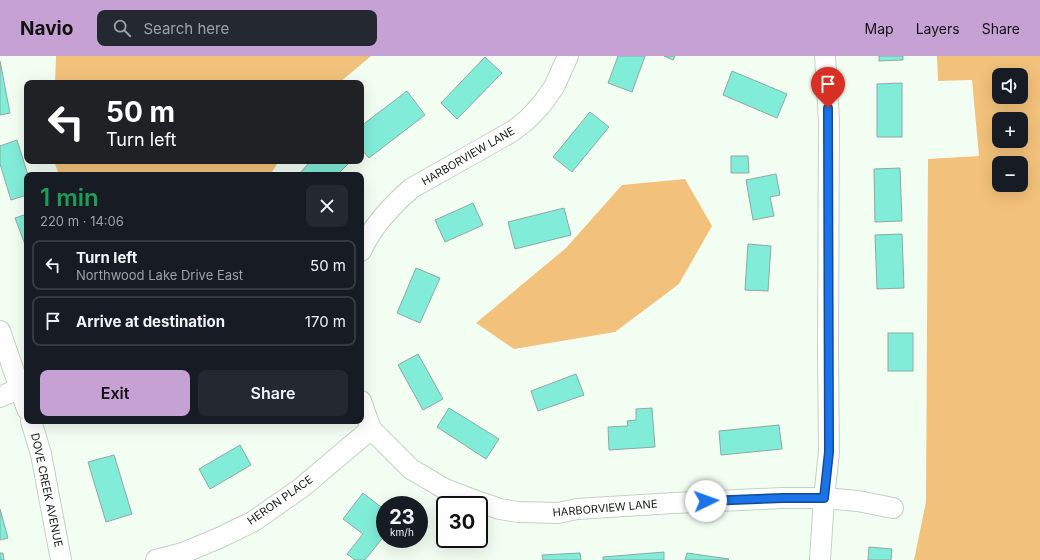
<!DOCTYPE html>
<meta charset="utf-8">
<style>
:root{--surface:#171b24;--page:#242831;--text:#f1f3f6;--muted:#9ea1a6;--line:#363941;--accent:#c5a1d4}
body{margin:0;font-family:Inter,sans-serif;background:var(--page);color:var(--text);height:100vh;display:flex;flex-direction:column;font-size:15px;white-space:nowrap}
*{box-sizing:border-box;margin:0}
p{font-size:13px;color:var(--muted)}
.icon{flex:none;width:22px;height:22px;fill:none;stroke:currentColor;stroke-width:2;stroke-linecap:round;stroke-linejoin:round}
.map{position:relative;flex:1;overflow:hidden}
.details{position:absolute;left:24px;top:116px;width:340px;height:252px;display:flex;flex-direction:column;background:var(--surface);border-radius:8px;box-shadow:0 4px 16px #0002}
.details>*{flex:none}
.hud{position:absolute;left:24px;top:24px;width:340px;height:84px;border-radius:8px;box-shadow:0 4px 16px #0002;background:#202124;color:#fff;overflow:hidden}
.fabs{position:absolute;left:992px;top:12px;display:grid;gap:8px}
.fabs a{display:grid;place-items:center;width:36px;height:36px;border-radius:8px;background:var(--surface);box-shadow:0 4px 16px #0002;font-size:20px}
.speed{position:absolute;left:376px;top:440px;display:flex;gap:8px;font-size:20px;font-weight:700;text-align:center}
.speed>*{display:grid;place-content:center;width:52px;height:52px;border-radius:50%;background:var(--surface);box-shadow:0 4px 16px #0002;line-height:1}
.speed small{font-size:10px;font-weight:400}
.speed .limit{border:2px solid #111;border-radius:6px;background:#fff;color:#111}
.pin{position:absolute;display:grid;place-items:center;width:34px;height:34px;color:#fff;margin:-41px -17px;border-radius:50% 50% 50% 0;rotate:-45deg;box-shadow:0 0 4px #0007}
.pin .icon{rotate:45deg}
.me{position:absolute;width:44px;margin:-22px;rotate:87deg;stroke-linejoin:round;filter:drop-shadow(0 0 3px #0008)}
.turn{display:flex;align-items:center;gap:14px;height:84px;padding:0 16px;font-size:18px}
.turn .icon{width:52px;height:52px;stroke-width:2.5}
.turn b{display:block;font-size:28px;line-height:34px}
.round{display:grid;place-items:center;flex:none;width:42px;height:42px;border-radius:8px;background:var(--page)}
.overview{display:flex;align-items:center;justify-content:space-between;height:68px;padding:0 16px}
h1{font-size:24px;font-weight:600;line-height:30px;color:#1e9e55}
.primary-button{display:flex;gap:8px;margin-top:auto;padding:8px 16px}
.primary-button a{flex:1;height:46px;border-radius:8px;background:var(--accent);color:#111;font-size:16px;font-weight:600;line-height:46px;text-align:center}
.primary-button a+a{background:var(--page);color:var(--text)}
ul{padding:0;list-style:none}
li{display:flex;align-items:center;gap:12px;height:50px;margin:0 8px 6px;padding:0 8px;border:2px solid var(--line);border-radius:8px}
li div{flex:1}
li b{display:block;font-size:15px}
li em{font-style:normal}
header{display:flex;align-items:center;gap:24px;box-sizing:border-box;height:56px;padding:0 20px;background:var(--accent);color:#111}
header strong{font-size:19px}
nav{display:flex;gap:22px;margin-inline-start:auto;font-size:14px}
.search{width:280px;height:36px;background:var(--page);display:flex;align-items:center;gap:10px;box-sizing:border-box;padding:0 14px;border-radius:8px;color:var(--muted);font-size:15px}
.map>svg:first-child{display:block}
.forest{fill:#f2c17b;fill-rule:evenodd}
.building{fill:#81ecd7;stroke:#8ea9a3}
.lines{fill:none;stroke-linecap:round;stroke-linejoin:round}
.minor-casing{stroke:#c1d3c1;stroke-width:22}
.minor{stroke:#fff;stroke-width:20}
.route-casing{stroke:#114b97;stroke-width:10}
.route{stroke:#1a73e8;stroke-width:7}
.labels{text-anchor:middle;stroke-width:3;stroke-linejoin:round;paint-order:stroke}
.street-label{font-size:11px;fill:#151b15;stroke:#fff}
</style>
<header>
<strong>Navio</strong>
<div class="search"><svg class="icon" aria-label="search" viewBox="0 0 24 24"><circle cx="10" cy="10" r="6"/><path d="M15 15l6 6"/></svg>Search here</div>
<nav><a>Map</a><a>Layers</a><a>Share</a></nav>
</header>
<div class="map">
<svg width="1040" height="504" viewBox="0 0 1040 504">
<rect width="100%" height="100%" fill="#f3fef3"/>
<g class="forest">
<path d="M 56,0 L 371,0 L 339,27 L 55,27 Z"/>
<path d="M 937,0 L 1040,0 L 1040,504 L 914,504 L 926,446 L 928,103 L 979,100 L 972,24 L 938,25 ZM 999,19 L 1021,19 L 1021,41 L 999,41 ZM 999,63 L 1021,63 L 1021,85 L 999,85 ZM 999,107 L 1021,107 L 1021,129 L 999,129 Z"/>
<path d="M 54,105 L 279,105 L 270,119 L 59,119 Z"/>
<path d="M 685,123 L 712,170 L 679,228 L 615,276 L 514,293 L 476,267 L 566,192 L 622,129 Z"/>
</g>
<g class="building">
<path d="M 618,0 L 645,0 L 632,36 L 608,27 Z"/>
<path d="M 664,0 L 675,0 L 673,4 Z"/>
<path d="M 879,0 L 903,0 L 903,4 L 879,5 Z"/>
<path d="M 485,1 L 502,17 L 457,63 L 441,47 Z"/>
<path d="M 0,5 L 10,57 L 0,59 Z"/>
<path d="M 732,15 L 787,38 L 777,62 L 723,39 Z"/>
<path d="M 902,27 L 902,81 L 877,81 L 877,28 Z"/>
<path d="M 407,35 L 425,59 L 369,102 L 361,93 L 361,70 Z"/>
<path d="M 590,56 L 609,71 L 572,116 L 553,101 Z"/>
<path d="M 17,84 L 28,119 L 27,119 L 27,139 L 11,144 L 0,108 L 0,90 Z"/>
<path d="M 731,100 L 748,100 L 749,117 L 731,117 Z"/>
<path d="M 311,105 L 351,105 L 337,119 L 298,119 Z"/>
<path d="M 900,112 L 902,165 L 875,166 L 874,113 Z"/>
<path d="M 776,118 L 780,139 L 770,141 L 774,160 L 753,164 L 746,124 Z"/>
<path d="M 473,147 L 483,169 L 445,186 L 435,164 Z"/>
<path d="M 564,152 L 571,179 L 515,193 L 508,166 Z"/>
<path d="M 27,158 L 27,194 L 15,162 Z"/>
<path d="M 902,178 L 904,232 L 877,233 L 875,179 Z"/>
<path d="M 748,188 L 771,190 L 768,235 L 745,234 Z"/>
<path d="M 416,212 L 440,222 L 420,267 L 397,257 Z"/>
<rect x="888" y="277" width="25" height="38"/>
<path d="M 418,298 L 443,343 L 423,354 L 398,309 Z"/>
<path d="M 576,318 L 584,339 L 538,355 L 531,335 Z"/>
<path d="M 449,352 L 499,383 L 486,403 L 437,371 Z"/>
<path d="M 652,352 L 655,391 L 609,394 L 608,371 L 628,370 L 627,365 L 636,364 L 636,353 Z"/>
<path d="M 779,369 L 782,393 L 721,399 L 719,375 Z"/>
<path d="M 240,389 L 251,409 L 210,433 L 199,413 Z"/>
<path d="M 114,399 L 132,458 L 106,466 L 88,406 Z"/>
<path d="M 363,437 L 385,454 L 385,479 L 365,504 L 355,504 L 347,498 L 363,478 L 343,463 Z"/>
<path d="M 0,453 L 8,482 L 0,484 Z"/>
<path d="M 869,491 L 892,493 L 891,504 L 868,504 Z"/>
<path d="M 664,496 L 664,504 L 603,504 L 603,501 Z"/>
<path d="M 0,497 L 3,497 L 4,504 L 0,504 Z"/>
<path d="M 580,497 L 581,504 L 543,504 L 542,499 Z"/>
<path d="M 687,497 L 729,503 L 728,504 L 685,504 Z"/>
</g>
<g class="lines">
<g class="minor-casing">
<g id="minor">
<path d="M 361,195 C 372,171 392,149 412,132 L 513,75 L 528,63 L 542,48 L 554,31 L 568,0"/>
<path d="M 0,275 L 27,353"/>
<path d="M 0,341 L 20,332"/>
<path d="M 361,345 L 371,373 L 411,413 L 445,433 L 482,447 L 500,453 L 519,456 L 558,457 L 577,453 L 592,452 L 674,447 L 783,442 L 824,442 L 858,445 L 893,452"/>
<path d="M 31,365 L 41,398 L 61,504"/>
<path d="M 156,504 L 183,497 L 219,482 L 254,465 L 301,432 L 371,373"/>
<path d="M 820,504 L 824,442 L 829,396 L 828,296 L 829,65 L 825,0"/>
</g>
</g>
<use href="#minor" class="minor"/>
</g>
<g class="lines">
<g class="route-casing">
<path id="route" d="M 706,445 L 783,442 L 824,442 L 829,396 L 828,52"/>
</g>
<use href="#route" class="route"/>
</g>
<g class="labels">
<g class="street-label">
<text transform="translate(468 100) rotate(-30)" y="4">HARBORVIEW LANE</text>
<text transform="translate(47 434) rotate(78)" y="4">DOVE CREEK AVENUE</text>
<text transform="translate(280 444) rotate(-35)" y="4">HERON PLACE</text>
<text transform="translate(605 452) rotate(-5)" y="4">HARBORVIEW LANE</text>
</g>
</g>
</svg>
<div class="fabs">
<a><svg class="icon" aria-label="sound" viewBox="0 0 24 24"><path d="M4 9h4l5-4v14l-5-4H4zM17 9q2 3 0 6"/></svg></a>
<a>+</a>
<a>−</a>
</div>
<div class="speed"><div>23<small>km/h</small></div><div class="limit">30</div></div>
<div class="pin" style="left:828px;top:52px;background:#d93025"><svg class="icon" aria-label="arrive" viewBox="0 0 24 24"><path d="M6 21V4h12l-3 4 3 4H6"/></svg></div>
<svg class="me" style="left:706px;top:445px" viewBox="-20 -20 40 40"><circle r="19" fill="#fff"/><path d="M0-13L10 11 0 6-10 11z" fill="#1a73e8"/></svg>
<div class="hud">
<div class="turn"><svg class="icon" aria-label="left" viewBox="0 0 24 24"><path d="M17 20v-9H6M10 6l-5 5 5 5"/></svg><div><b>50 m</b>Turn left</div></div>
</div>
<section class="details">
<div class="overview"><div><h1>1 min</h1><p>220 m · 14:06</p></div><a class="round"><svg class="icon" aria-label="close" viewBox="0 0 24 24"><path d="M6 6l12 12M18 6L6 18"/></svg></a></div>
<ul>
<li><svg class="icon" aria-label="left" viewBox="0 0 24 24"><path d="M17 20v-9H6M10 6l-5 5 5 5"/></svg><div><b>Turn left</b><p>Northwood Lake Drive East</p></div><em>50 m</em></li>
<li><svg class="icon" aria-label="arrive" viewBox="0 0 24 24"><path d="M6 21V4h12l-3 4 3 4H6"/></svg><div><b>Arrive at destination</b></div><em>170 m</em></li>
</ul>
<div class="primary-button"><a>Exit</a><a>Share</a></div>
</section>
</div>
